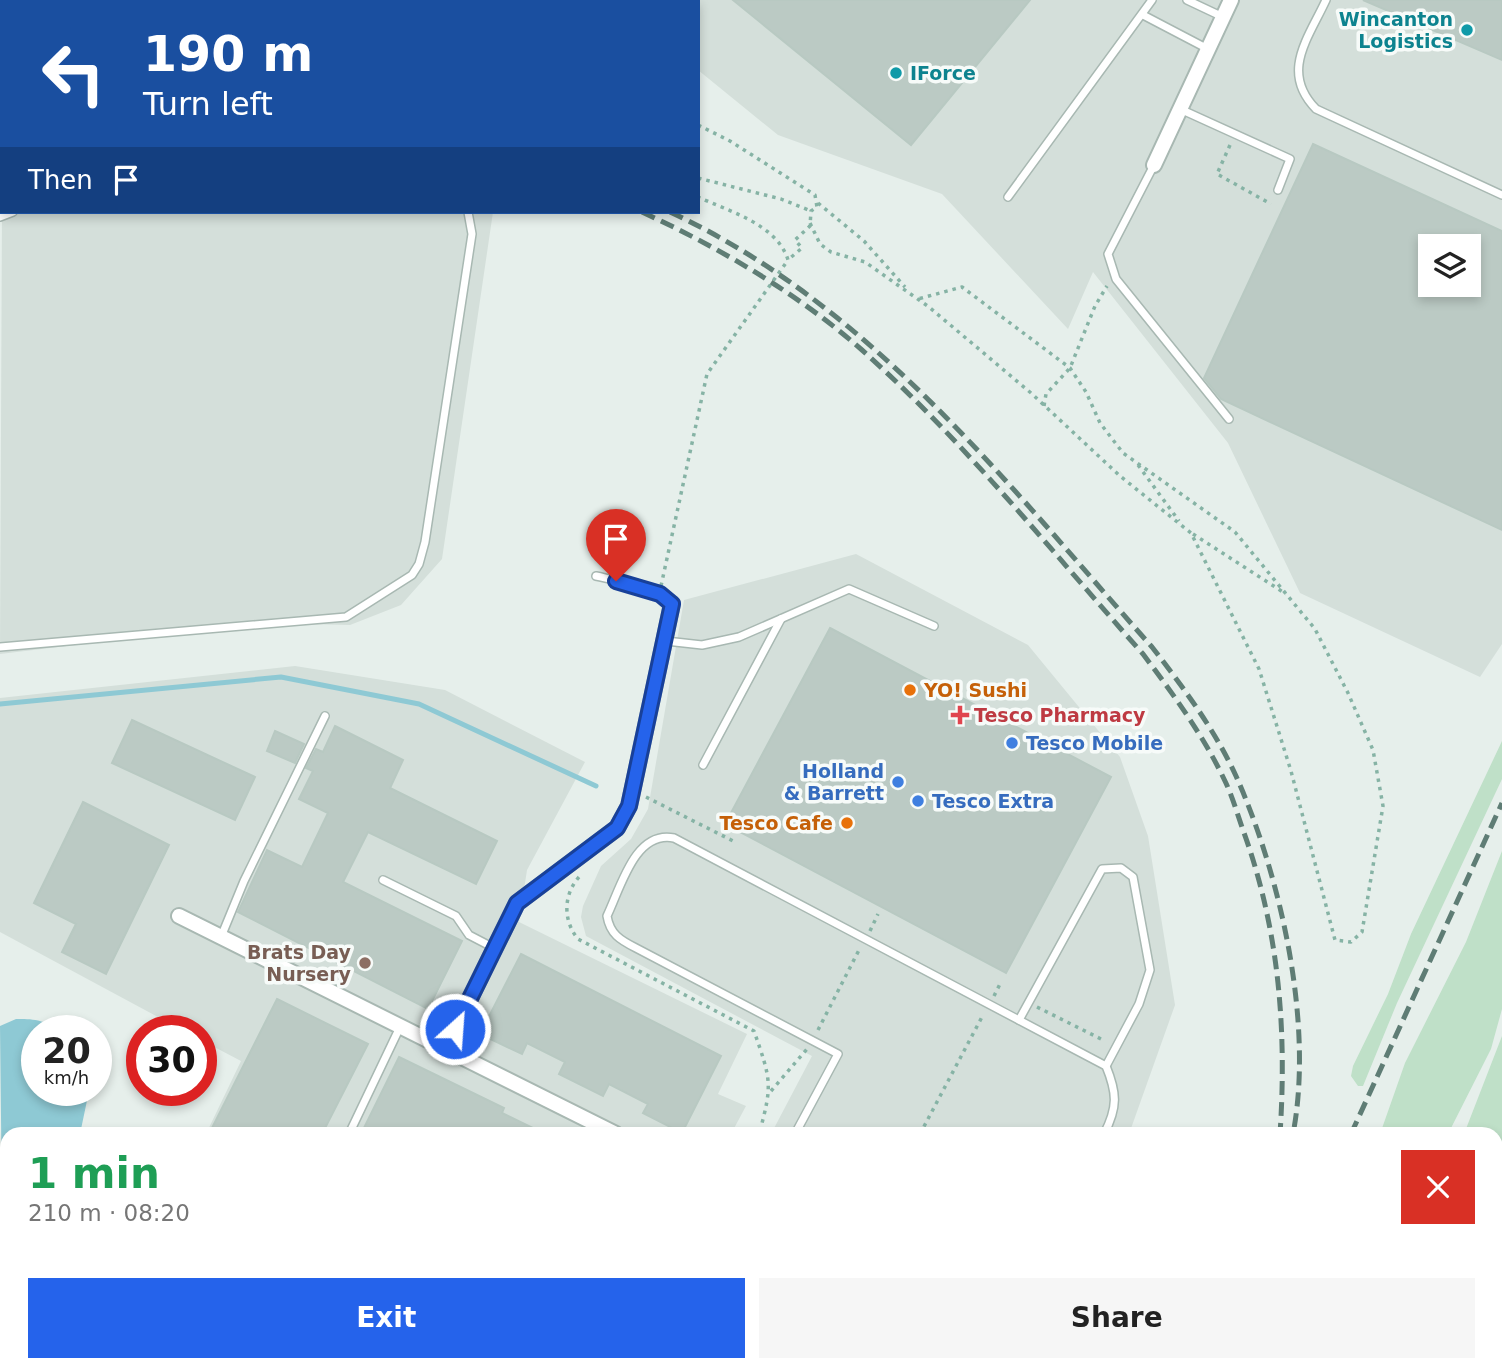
<!DOCTYPE html>
<meta charset="utf-8">
<style>
:root{--surface:#fff;--page:#f6f6f6;--text:#222;--muted:#767676;--accent:#2563eb}
body{margin:0;font-family:"DejaVu Sans",sans-serif;background:var(--page);color:var(--text);height:100vh;display:flex;flex-direction:column;font-size:26px;white-space:nowrap}
*{box-sizing:border-box;margin:0}
p{font-size:23px;color:var(--muted)}
.icon{flex:none;width:38px;height:38px;fill:none;stroke:currentColor;stroke-width:2;stroke-linecap:round;stroke-linejoin:round}
.map{position:relative;flex:1;overflow:hidden}
.drawer{position:absolute;left:0px;top:1127px;width:1503px;height:245px;display:flex;flex-direction:column;background:var(--surface);border-radius:21px 21px 0 0;box-shadow:0 4px 10px #0003}
.drawer>*{flex:none}
.guide{position:absolute;left:0px;top:0px;width:700px;height:214px;box-shadow:0 4px 10px #0003;background:#1a4fa0;color:#fff;overflow:hidden}
.tools{position:absolute;left:1418px;top:234px;display:grid;gap:14px}
.tools a{display:grid;place-items:center;width:63px;height:63px;border-radius:0px;background:var(--surface);box-shadow:0 4px 10px #0003;font-size:35px}
.speed{position:absolute;left:21px;top:1015px;display:flex;gap:14px;font-size:35px;font-weight:700;text-align:center}
.speed>*{display:grid;place-content:center;width:91px;height:91px;border-radius:50%;background:var(--surface);box-shadow:0 4px 10px #0003;line-height:1}
.speed small{font-size:18px;font-weight:400}
.speed .limit{border:10px solid #d22;background:#fff;color:#111}
.pin{position:absolute;display:grid;place-items:center;width:60px;height:60px;color:#fff;margin:-72px -30px;border-radius:50% 50% 50% 0;rotate:-45deg;box-shadow:0 0 7px #0007}
.pin .icon{rotate:45deg}
.me{position:absolute;width:77px;margin:-38px;rotate:26deg;stroke-linejoin:round;filter:drop-shadow(0 0 5px #0008)}
.turn{display:flex;align-items:center;gap:24px;height:147px;padding:0 28px;font-size:32px}
.turn .icon{width:91px;height:91px;stroke-width:2.5}
.turn b{display:block;font-size:49px;line-height:60px}
.then{display:flex;align-items:center;height:66px;padding:0 28px;background:#0003;gap:14px;font-size:26px}
.round{display:grid;place-items:center;flex:none;width:74px;height:74px;border-radius:0px;background:var(--page)}
.summary{display:flex;align-items:center;justify-content:space-between;height:119px;padding:0 28px}
h1{font-size:42px;font-weight:700;line-height:52px;color:#1e9e55}
.button{display:flex;gap:14px;margin-top:auto;padding:14px 28px}
.button a{flex:1;height:80px;border-radius:0px;background:var(--accent);color:#fff;font-size:28px;font-weight:700;line-height:80px;text-align:center}
.button a+a{background:var(--page);color:var(--text)}
.map>svg:first-child{display:block}
.built{fill:#d4dfda;fill-rule:evenodd}
.green{fill:#bfe0c8}
.water{fill:#8ec9d4}
.lines{fill:none;stroke-linecap:round;stroke-linejoin:round}
.stream{stroke:#8ec9d4;stroke-width:5}
.building{fill:#bbcac4;stroke:#b8c9c2;stroke-width:2;fill-rule:evenodd}
.lane-casing{stroke:#a8b8b2;stroke-width:10}
.street-casing{stroke:#a8b8b2;stroke-width:18}
.path{stroke:#86b3a5;stroke-width:3.5;stroke-dasharray:3.5 5;stroke-linecap:butt}
.lane{stroke:#fff;stroke-width:7}
.street{stroke:#fff;stroke-width:14}
.rail{stroke:#5f7d75;stroke-width:5;stroke-dasharray:14 7;stroke-linecap:butt}
.route-casing{stroke:#184099;stroke-width:18}
.route{stroke:#2563eb;stroke-width:12}
.culture-dot{fill:#0f9aa8;stroke:#f7fbf9;stroke-width:2.5}
.food-dot{fill:#e8710a;stroke:#f7fbf9;stroke-width:2.5}
.health-dot{fill:#e0444e;stroke:#f7fbf9;stroke-width:2.5}
.shop-dot{fill:#3f7fe0;stroke:#f7fbf9;stroke-width:2.5}
.education-dot{fill:#8d6e63;stroke:#f7fbf9;stroke-width:2.5}
.labels{text-anchor:middle;stroke-width:7;stroke-linejoin:round;paint-order:stroke}
.culture-label{font-size:19px;font-weight:bold;fill:#0d838f;stroke:#f7fbf9;text-anchor:end}
.food-label{font-size:19px;font-weight:bold;fill:#c56008;stroke:#f7fbf9;text-anchor:start}
.health-label{font-size:19px;font-weight:bold;fill:#be3a42;stroke:#f7fbf9;text-anchor:start}
.shop-label{font-size:19px;font-weight:bold;fill:#366cbe;stroke:#f7fbf9;text-anchor:start}
.education-label{font-size:19px;font-weight:bold;fill:#785e54;stroke:#f7fbf9;text-anchor:end}
</style>
<div class="map">
<svg width="1502" height="1372" viewBox="0 0 1502 1372">
<rect width="100%" height="100%" fill="#e6efeb"/>
<g class="built">
<path d="M 614,0 L 1502,0 L 1502,644 L 1480,677 L 1300,593 L 1228,443 L 1093,272 L 1068,329 L 942,194 L 778,135 L 698,70 L 698,2 ZM 1430,247 L 1468,247 L 1468,285 L 1430,285 Z"/>
<path d="M 2,205 L 2,212 L 493,212 L 442,559 L 401,605 L 350,625 L 259,623 L 0,654 Z"/>
<path d="M 856,554 L 1028,645 L 1120,757 L 1148,836 L 1175,1005 L 1129,1134 L 771,1134 L 812,1056 L 586,936 L 581,917 L 583,906 L 601,866 L 631,839 L 648,809 L 684,600 Z"/>
<path d="M 295,666 L 445,690 L 585,762 L 527,870 L 519,922 L 747,1034 L 718,1094 L 746,1106 L 731,1134 L 206,1134 L 241,1061 L 201,1040 L 201,1031 L 184,1031 L 0,932 L 0,698 Z"/>
<path d="M 0,1263 L 7,1265 L 7,1365 L 1001,1365 L 1001,1372 L 0,1372 Z"/>
</g>
<g class="green">
<path d="M 0,0 L 576,0 L 2,2 L 0,115 Z"/>
<path d="M 1502,741 L 1502,779 L 1397,1003 L 1363,1086 L 1358,1086 L 1351,1076 L 1353,1066 L 1388,994 L 1411,934 Z"/>
<path d="M 1502,851 L 1502,1009 L 1491,1049 L 1448,1134 L 1380,1134 L 1405,1063 L 1466,942 Z"/>
<path d="M 1502,1036 L 1502,1162 L 1496,1163 L 1496,1134 L 1464,1134 Z"/>
<path d="M 1496,1189 L 1502,1243 L 1502,1358 L 1496,1359 Z"/>
<path d="M 1287,1365 L 1470,1365 L 1437,1372 L 1281,1372 Z"/>
</g>
<path class="water" d="M 16,1019 C 31,1019 46,1019 57,1031 L 37,1031 L 37,1090 L 89,1091 L 80,1134 L 7,1134 L 7,1208 L 2,1208 L 0,1026 Z"/>
<g class="lines">
<path class="stream" d="M 0,704 L 281,677 L 419,704 L 596,786"/>
</g>
<g class="building">
<path d="M 733,0 L 1030,0 L 911,145 Z"/>
<path d="M 1363,0 L 1502,0 L 1502,60 Z"/>
<path d="M 1313,144 L 1502,231 L 1502,530 L 1221,399 L 1204,378 ZM 1430,247 L 1468,247 L 1468,285 L 1430,285 Z"/>
<path d="M 830,628 L 1111,777 L 1006,973 L 725,824 Z"/>
<path d="M 132,720 L 255,777 L 235,820 L 112,763 Z"/>
<path d="M 335,726 L 403,760 L 390,788 L 497,841 L 476,884 L 368,832 L 343,882 L 462,941 L 428,1009 L 238,912 L 267,850 L 302,867 L 328,813 L 299,799 L 313,771 L 306,768 L 316,749 L 323,752 Z"/>
<path d="M 275,731 L 304,744 L 295,763 L 267,751 Z"/>
<path d="M 83,802 L 169,845 L 106,974 L 62,952 L 76,924 L 34,903 Z"/>
<path d="M 521,954 L 721,1056 L 682,1133 L 643,1113 L 648,1104 L 609,1084 L 603,1096 L 559,1074 L 565,1062 L 527,1043 L 522,1054 L 480,1034 Z"/>
<path d="M 277,999 L 368,1044 L 322,1134 L 209,1134 Z"/>
<path d="M 399,1057 L 504,1108 L 502,1113 L 545,1134 L 361,1134 Z"/>
</g>
<g class="lines">
<g class="lane-casing">
<g id="lane">
<path d="M 1187,0 L 1223,17"/>
<path d="M 1326,0 C 1308,39 1280,72 1316,109 L 1502,195"/>
<path d="M 1143,15 L 1208,49"/>
<path d="M 1180,109 L 1290,159 L 1278,190"/>
<path d="M 1154,165 L 1108,254 L 1116,279 L 1229,419"/>
<path d="M 1008,197 L 1152,0"/>
<path d="M 0,217 L 13,212"/>
<path d="M 596,576 C 623,582 650,586 672,604"/>
<path d="M 666,641 L 702,645 L 739,637 L 849,589 L 934,626"/>
<path d="M 0,647 L 346,617 L 412,575 L 419,564 L 425,542 L 472,234 L 468,212"/>
<path d="M 703,765 L 781,619"/>
<path d="M 383,880 L 456,916 L 469,935 L 494,948"/>
<path d="M 221,937 L 244,881 L 325,716"/>
<path d="M 1019,1020 L 1102,869 L 1121,868 L 1133,877 L 1150,970 L 1139,1004 L 1106,1066"/>
<path d="M 349,1134 L 400,1027"/>
<path d="M 795,1134 L 838,1054 L 636,948 C 620,940 610,934 607,916 C 621,887 635,830 674,838 L 1106,1066 C 1117,1093 1118,1107 1104,1134"/>
<path d="M 399,1365 L 400,1372"/>
<path d="M 591,1365 L 596,1372"/>
<path d="M 206,1368 L 349,1370 L 349,1365"/>
<path d="M 11,1372 L 12,1365"/>
</g>
</g>
<g class="street-casing">
<g id="street">
<path d="M 1154,165 L 1231,0"/>
<path d="M 179,916 L 616,1134"/>
<path d="M 445,1049 L 517,903 L 617,828 L 629,806 L 672,604"/>
<path d="M 677,1365 L 678,1372"/>
<path d="M 471,1372 L 478,1365"/>
</g>
</g>
<g class="path">
<path d="M 355,0 L 358,2"/>
<path d="M 635,2 L 636,0"/>
<path d="M 698,125 L 730,141 L 815,195 L 817,207 L 811,211 L 810,226 L 795,240 L 802,248 L 789,259"/>
<path d="M 1230,145 L 1217,174 L 1271,204"/>
<path d="M 698,178 L 781,199 L 811,211"/>
<path d="M 818,203 L 864,241 L 905,287"/>
<path d="M 810,223 L 820,244 L 831,252 L 865,262 L 929,307 L 1031,393 L 1120,476 L 1191,533 L 1259,669 L 1291,771 L 1335,940 L 1351,942 L 1362,932 L 1383,806 L 1373,750 L 1348,693 L 1315,629 L 1235,532 L 1123,453 L 1100,423 L 1086,392 L 1070,368 L 962,287 L 918,299"/>
<path d="M 1044,406 L 1046,394 L 1070,368 L 1095,306 L 1107,286"/>
<path d="M 1138,465 L 1179,521"/>
<path d="M 1193,534 L 1286,594"/>
<path d="M 661,586 L 707,374 L 788,260 C 777,224 728,211 698,197"/>
<path d="M 646,797 L 737,843"/>
<path d="M 579,877 C 563,895 563,921 578,939 L 754,1031 C 771,1080 773,1084 759,1134"/>
<path d="M 870,931 L 878,914"/>
<path d="M 994,996 L 1000,984"/>
<path d="M 1037,1007 L 1105,1041"/>
<path d="M 818,1030 L 859,950"/>
<path d="M 771,1091 L 807,1049"/>
<path d="M 920,1134 L 983,1015"/>
<path d="M 1018,1365 L 1021,1372"/>
<path d="M 1476,1372 L 1502,1366"/>
</g>
<use href="#lane" class="lane"/>
<use href="#street" class="street"/>
<g class="rail">
<path d="M 0,150 L 2,149"/>
<path d="M 0,163 L 2,162"/>
<path d="M 642,212 C 720,248 797,293 862,350 C 965,442 1052,552 1143,654 C 1173,694 1203,735 1224,779 C 1232,795 1237,813 1243,830 C 1279,929 1287,1029 1280,1134"/>
<path d="M 670,212 C 872,306 1008,485 1152,647 C 1183,687 1215,730 1236,776 C 1281,877 1314,1024 1293,1134"/>
<path d="M 1351,1134 L 1502,803"/>
<path d="M 1227,1372 L 1230,1365"/>
<path d="M 1251,1372 L 1254,1365"/>
</g>
</g>
<g class="lines">
<g class="route-casing">
<path id="route" d="M 455,1029 L 517,903 L 617,828 L 629,806 L 672,604 L 660,594 L 616,581"/>
</g>
<use href="#route" class="route"/>
</g>
<g class="culture-dot">
<circle cx="1467" cy="30" r="7"/>
<circle cx="896" cy="73" r="7"/>
</g>
<g class="food-dot">
<circle cx="910" cy="690" r="7"/>
<circle cx="847" cy="823" r="7"/>
</g>
<path class="health-dot" d="M956.5 704.5h7v7h7v7h-7v7h-7v-7h-7v-7h7z"/>
<g class="shop-dot">
<circle cx="1012" cy="743" r="7"/>
<circle cx="898" cy="782" r="7"/>
<circle cx="918" cy="801" r="7"/>
</g>
<circle class="education-dot" cx="365" cy="963" r="7"/>
<g class="labels">
<g class="culture-label">
<text x="1453" y="26">Wincanton<tspan x="1453" dy="22">Logistics</tspan></text>
<text x="910" y="80" text-anchor="start">IForce</text>
</g>
<g class="food-label">
<text x="924" y="697">YO! Sushi</text>
<text x="833" y="830" text-anchor="end">Tesco Cafe</text>
</g>
<g class="health-label">
<text x="974" y="722">Tesco Pharmacy</text>
</g>
<g class="shop-label">
<text x="1026" y="750">Tesco Mobile</text>
<text x="884" y="778" text-anchor="end">Holland<tspan x="884" dy="22">&amp; Barrett</tspan></text>
<text x="932" y="808">Tesco Extra</text>
</g>
<g class="education-label">
<text x="351" y="959">Brats Day<tspan x="351" dy="22">Nursery</tspan></text>
</g>
</g>
</svg>
<div class="tools">
<a><svg class="icon" aria-label="layers" viewBox="0 0 24 24"><path d="M12 4l9 5-9 5-9-5zM3 14l9 5 9-5"/></svg></a>
</div>
<div class="speed"><div>20<small>km/h</small></div><div class="limit">30</div></div>
<div class="pin" style="left:616px;top:581px;background:#d93025"><svg class="icon" aria-label="arrive" viewBox="0 0 24 24"><path d="M6 21V4h12l-3 4 3 4H6"/></svg></div>
<svg class="me" style="left:455px;top:1029px" viewBox="-20 -20 40 40"><circle r="17" fill="#2563eb" stroke="#fff" stroke-width="3"/><path d="M0-11L8 9 0 5-8 9z" fill="#fff"/></svg>
<div class="guide">
<div class="turn"><svg class="icon" aria-label="left" viewBox="0 0 24 24"><path d="M17 20v-9H6M10 6l-5 5 5 5"/></svg><div><b>190 m</b>Turn left</div></div>
<div class="then">Then<svg class="icon" aria-label="arrive" viewBox="0 0 24 24"><path d="M6 21V4h12l-3 4 3 4H6"/></svg></div>
</div>
<section class="drawer">
<div class="summary"><div><h1>1 min</h1><p>210 m · 08:20</p></div><a class="round" style="background:#d93025;color:#fff"><svg class="icon" aria-label="close" viewBox="0 0 24 24"><path d="M6 6l12 12M18 6L6 18"/></svg></a></div>
<div class="button"><a>Exit</a><a>Share</a></div>
</section>
</div>
